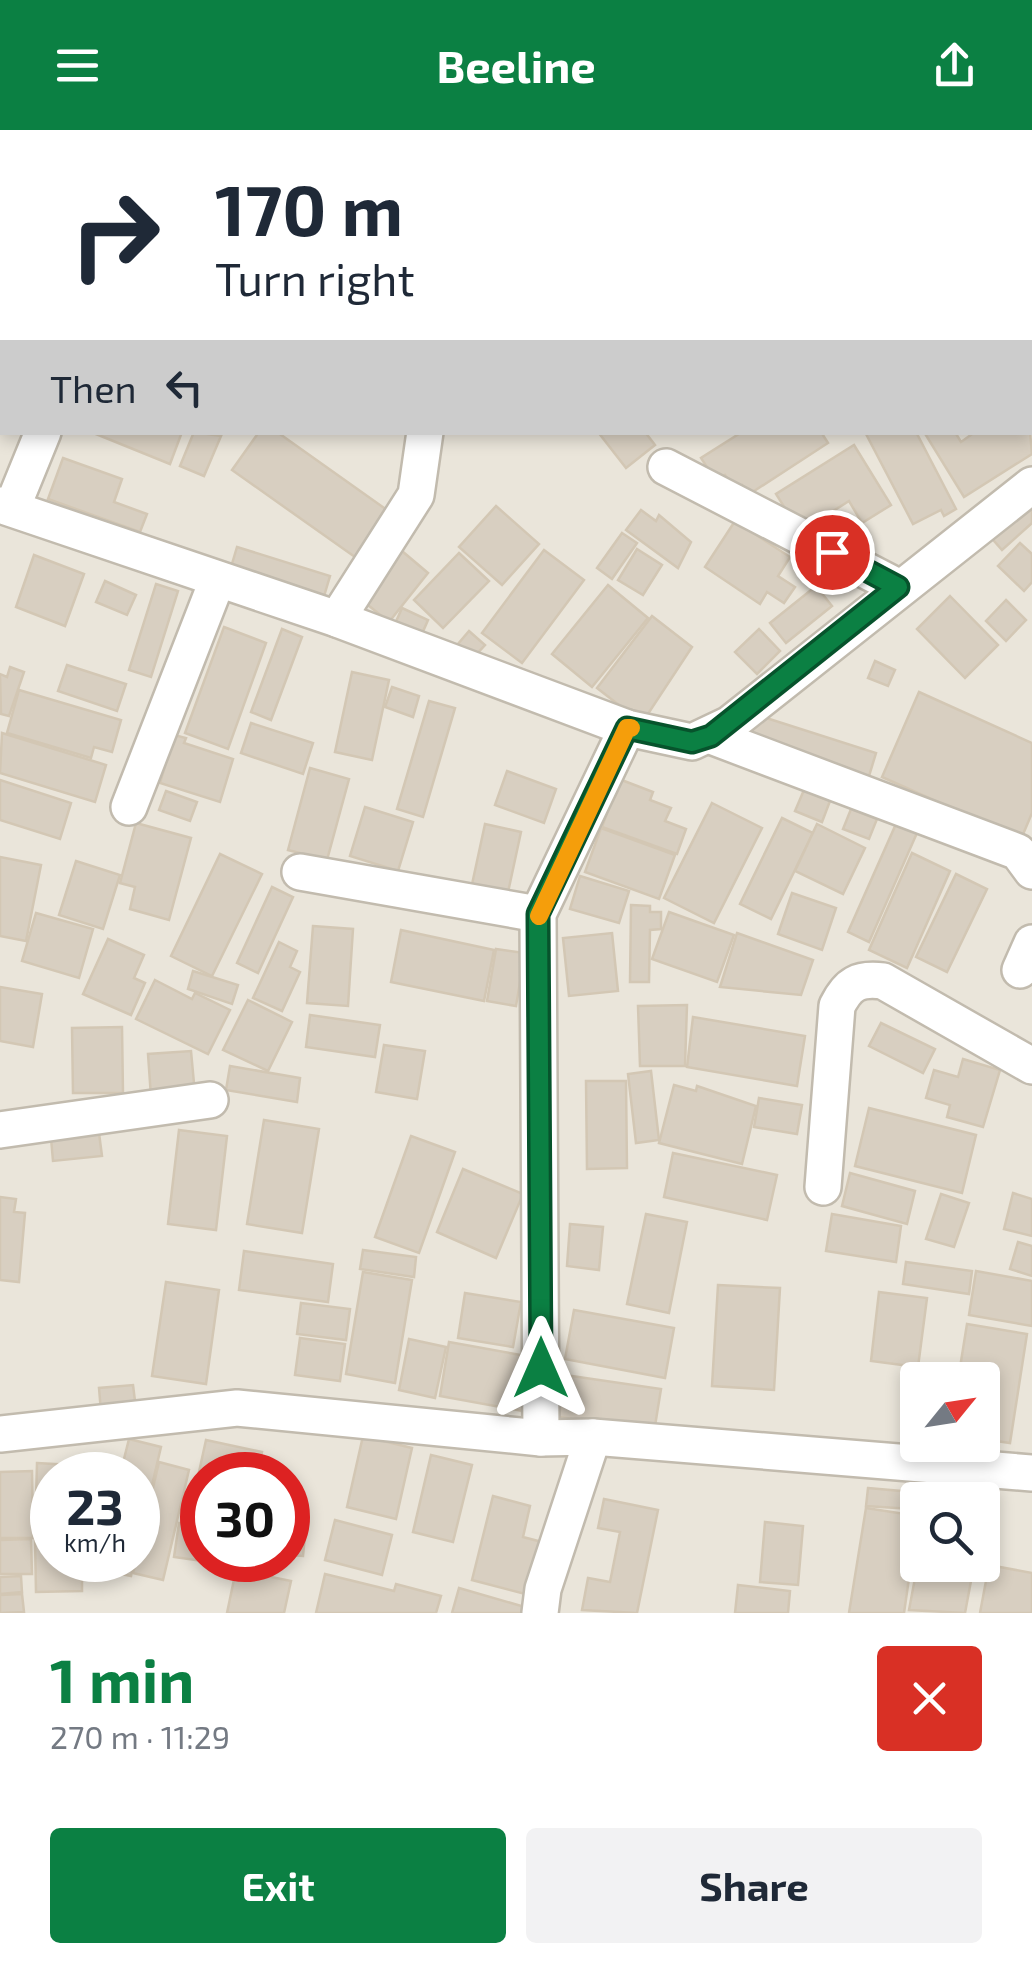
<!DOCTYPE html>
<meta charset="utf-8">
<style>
:root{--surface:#fff;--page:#f2f2f3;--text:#1f2937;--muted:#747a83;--accent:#0b8043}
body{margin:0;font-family:"Exo 2",sans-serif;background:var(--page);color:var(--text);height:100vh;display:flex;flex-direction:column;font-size:38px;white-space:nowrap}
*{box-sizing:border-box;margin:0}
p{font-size:32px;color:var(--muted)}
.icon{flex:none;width:55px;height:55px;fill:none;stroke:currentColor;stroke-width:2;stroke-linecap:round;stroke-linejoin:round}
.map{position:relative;height:1483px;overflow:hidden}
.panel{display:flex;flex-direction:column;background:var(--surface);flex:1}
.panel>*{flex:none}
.banner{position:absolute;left:0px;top:0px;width:1032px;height:305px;box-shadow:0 5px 15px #0003;background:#fff;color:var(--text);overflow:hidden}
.needle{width:65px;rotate:60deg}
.controls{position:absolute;left:900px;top:1232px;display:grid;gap:20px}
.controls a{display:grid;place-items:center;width:100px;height:100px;border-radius:10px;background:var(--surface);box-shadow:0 5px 15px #0003;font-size:50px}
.speed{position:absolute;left:30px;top:1322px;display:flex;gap:20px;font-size:50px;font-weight:700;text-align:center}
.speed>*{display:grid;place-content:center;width:130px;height:130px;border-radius:50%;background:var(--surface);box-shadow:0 5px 15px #0003;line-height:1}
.speed small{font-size:25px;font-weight:400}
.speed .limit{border:15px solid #d22;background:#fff;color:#111}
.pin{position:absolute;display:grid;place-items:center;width:85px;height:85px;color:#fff;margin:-42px;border:5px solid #fff;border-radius:50%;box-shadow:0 2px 10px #0007}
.me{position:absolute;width:110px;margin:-55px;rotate:0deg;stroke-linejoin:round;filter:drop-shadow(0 0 8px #0008)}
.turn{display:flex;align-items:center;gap:35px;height:210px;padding:0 50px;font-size:45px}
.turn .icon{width:130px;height:130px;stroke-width:2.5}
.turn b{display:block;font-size:70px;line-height:85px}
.then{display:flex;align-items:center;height:95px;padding:0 50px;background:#0003;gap:20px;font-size:38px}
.round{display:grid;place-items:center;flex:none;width:105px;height:105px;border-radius:10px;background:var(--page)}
.summary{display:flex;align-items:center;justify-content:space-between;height:170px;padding:0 50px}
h1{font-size:60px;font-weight:700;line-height:75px;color:var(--accent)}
.action{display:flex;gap:20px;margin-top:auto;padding:20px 50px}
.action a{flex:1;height:115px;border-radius:10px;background:var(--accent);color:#fff;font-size:40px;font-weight:700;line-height:115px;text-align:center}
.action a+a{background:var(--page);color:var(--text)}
header{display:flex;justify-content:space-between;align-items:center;height:130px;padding:0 50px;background:var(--accent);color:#fff;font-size:45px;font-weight:700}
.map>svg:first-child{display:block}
.residential{fill:#eae5da;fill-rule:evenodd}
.building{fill:#d8cfc1;stroke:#d3c7b4;stroke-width:2.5}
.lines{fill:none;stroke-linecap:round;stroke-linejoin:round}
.minor-casing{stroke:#c2bbae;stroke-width:40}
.major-casing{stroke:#e6c16a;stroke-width:50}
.minor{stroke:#fff;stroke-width:35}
.major{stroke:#ffe39c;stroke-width:45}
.route-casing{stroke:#07532c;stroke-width:25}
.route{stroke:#0b8043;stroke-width:18}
.slow{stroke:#f59e0b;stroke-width:18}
</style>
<header><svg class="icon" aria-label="menu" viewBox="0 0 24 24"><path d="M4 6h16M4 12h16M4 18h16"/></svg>Beeline<svg class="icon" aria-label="share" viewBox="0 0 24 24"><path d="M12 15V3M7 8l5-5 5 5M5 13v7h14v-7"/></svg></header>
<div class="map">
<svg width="1032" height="1483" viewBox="0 0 1032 1483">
<rect width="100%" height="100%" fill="#f6f3ec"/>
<path class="residential" d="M 0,0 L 1032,0 L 1032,1483 L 0,1483 ZM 2,2 L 1030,2 L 1030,302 L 2,302 ZM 918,1250 L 982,1250 L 982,1315 L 918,1315 ZM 52,1345 L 138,1345 L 138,1430 L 52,1430 ZM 202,1345 L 288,1345 L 288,1430 L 202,1430 ZM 918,1370 L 982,1370 L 982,1435 L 918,1435 Z"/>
<g class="building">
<path d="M 0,0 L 87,0 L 92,2 L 2,2 L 2,18 Z"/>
<path d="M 576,0 L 681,0 L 684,2 L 574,2 Z"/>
<path d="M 91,302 L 182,302 L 170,334 Z"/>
<path d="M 194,302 L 221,306 L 204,346 L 180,336 Z"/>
<path d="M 259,302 L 277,302 L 387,380 L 355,427 L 232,340 Z"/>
<path d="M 598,302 L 645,302 L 655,315 L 626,338 Z"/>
<path d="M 742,302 L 821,302 L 828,313 L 748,365 L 742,355 L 735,360 L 725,345 L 716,351 L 701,328 Z"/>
<path d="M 865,302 L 916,302 L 956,379 L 944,386 L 941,380 L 913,394 Z"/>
<path d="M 924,302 L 955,302 L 961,312 L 975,302 L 1030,302 L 1032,324 L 964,367 Z"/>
<path d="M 854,315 L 891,375 L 862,393 L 849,371 L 800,402 L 776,364 Z"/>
<path d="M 63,328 L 122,349 L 114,372 L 147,384 L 140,402 L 48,369 Z"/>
<path d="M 1032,365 L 1032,393 L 1002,420 L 988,404 Z"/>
<path d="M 496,376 L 539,414 L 502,455 L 459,417 Z"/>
<path d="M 641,380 L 656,391 L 659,385 L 691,412 L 678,438 L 626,400 Z"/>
<path d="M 735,391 L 790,427 L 778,446 L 795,457 L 784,473 L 767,462 L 760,474 L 705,437 Z"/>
<path d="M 622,403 L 637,413 L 612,449 L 597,438 Z"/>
<path d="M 1020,413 L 1032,424 L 1032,452 L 1024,461 L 998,436 Z"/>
<path d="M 237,417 L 330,446 L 322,473 L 229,444 Z"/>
<path d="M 637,419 L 662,435 L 643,465 L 618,450 Z"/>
<path d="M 544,420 L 584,450 L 522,533 L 482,503 Z"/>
<path d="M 402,421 L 428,443 L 389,492 L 363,471 Z"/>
<path d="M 459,423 L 489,451 L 443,498 L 414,470 Z"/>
<path d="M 34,425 L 84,444 L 65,496 L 16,477 Z"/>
<path d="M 105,451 L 136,465 L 127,485 L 96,472 Z"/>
<path d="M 156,454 L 178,461 L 151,547 L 129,540 Z"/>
<path d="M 608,455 L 648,488 L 592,557 L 552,524 Z"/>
<path d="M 816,456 L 832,476 L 786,513 L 770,493 Z"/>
<path d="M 950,466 L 998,515 L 965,548 L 917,499 Z"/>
<path d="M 1006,470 L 1026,490 L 1006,511 L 986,491 Z"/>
<path d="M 402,478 L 428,490 L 421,506 L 395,494 Z"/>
<path d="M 652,486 L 692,517 L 642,593 L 597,558 Z"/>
<path d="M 224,497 L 266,513 L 228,619 L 185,603 Z"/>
<path d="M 282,499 L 302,507 L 271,590 L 251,582 Z"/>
<path d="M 759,499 L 780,521 L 757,544 L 735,522 Z"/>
<path d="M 469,501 L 485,515 L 473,528 L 458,514 Z"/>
<path d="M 875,531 L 895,540 L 888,556 L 868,548 Z"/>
<path d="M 67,535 L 126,554 L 117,581 L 58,561 Z"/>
<path d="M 10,537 L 24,542 L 9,586 L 1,584 L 0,544 L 7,547 Z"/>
<path d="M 352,542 L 389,550 L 372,630 L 335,622 Z"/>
<path d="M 392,557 L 419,566 L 413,587 L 385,577 Z"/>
<path d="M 19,560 L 121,590 L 112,622 L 94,617 L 91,628 L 7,603 Z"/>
<path d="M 919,562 L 1032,613 L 1032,683 L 1021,709 L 882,647 Z"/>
<path d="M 429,571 L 455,578 L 423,687 L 397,679 Z"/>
<path d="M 757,585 L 876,623 L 866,656 L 747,618 Z"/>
<path d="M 251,593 L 313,613 L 303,644 L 241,623 Z"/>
<path d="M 2,603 L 106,635 L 95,672 L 0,643 Z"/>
<path d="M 174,605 L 186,608 L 184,613 L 233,629 L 220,672 L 160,653 Z"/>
<path d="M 310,638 L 349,649 L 327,730 L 288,720 Z"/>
<path d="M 507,641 L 556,659 L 544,693 L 495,675 Z"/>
<path d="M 619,649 L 653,662 L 650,670 L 671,678 L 665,691 L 686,699 L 677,724 L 602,697 Z"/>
<path d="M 0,650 L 71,673 L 60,709 L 0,690 Z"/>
<path d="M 804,660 L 830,671 L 822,692 L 795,681 Z"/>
<path d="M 166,661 L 197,672 L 190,691 L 159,680 Z"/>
<path d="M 712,673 L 762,698 L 714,793 L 664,768 Z"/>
<path d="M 365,677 L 413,692 L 398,741 L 350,726 Z"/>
<path d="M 851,679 L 877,689 L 869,709 L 843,699 Z"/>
<path d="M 782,688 L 813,703 L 771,789 L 740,774 Z"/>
<path d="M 136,693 L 191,708 L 169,790 L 130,779 L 135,757 L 120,753 Z"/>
<path d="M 485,694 L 521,702 L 507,767 L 471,759 Z"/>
<path d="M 817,694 L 865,718 L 843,764 L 795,741 Z"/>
<path d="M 896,694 L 917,703 L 869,812 L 848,802 Z"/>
<path d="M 601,698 L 675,725 L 659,769 L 585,742 Z"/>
<path d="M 912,723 L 950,741 L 907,838 L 869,820 Z"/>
<path d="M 220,724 L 262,744 L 212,846 L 171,826 Z"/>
<path d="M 0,727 L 41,735 L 26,811 L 0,806 Z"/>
<path d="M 76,731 L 120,745 L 103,799 L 59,785 Z"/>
<path d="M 956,744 L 987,759 L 947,842 L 916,827 Z"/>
<path d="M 580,746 L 629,761 L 619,793 L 570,779 Z"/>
<path d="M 272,757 L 293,767 L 258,843 L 237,833 Z"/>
<path d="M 792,763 L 836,778 L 822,820 L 778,804 Z"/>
<path d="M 631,775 L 650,776 L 650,782 L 661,782 L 661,799 L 650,800 L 649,852 L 630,852 Z"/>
<path d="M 669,782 L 734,805 L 717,852 L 652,829 Z"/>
<path d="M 36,783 L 93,799 L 79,848 L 22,831 Z"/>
<path d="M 313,796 L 353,799 L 348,876 L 307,873 Z"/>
<path d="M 401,800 L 494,820 L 484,871 L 391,852 Z"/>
<path d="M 612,803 L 618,861 L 569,866 L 563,808 Z"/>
<path d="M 737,803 L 813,830 L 801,865 L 720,857 Z"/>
<path d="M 108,809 L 144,825 L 134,848 L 145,853 L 131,885 L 83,864 Z"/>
<path d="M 279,812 L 297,821 L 290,837 L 300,842 L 282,881 L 253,868 Z"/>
<path d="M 496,819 L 525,823 L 516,876 L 487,871 Z"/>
<path d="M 193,841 L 238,855 L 232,874 L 188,859 Z"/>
<path d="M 155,850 L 192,869 L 195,863 L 230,880 L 208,924 L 136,889 Z"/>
<path d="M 0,857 L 42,864 L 33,917 L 0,911 Z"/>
<path d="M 248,870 L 292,892 L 268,941 L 223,920 Z"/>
<path d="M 687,875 L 685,936 L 640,936 L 638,876 Z"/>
<path d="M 310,885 L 380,895 L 375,927 L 306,917 Z"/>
<path d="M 693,887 L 805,906 L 797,956 L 687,937 Z"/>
<path d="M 881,893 L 935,919 L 923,943 L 869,916 Z"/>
<path d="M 122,897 L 123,963 L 73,963 L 72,898 Z"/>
<path d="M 384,915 L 425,921 L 417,969 L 376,962 Z"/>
<path d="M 191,921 L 195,964 L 151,967 L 148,924 Z"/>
<path d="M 963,929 L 1000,940 L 983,997 L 947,987 L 950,975 L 926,968 L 934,940 L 958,947 Z"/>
<path d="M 230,936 L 300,948 L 297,972 L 226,960 Z"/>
<path d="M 651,941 L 659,1010 L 636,1013 L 628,944 Z"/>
<path d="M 586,951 L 626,951 L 627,1038 L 587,1039 Z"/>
<path d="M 674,955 L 696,961 L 697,956 L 756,976 L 742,1034 L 659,1013 Z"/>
<path d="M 759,968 L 802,975 L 797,1004 L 754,997 Z"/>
<path d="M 869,978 L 976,1005 L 962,1063 L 855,1036 Z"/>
<path d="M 264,990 L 319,999 L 302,1103 L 247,1094 Z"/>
<path d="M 179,1000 L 227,1006 L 216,1100 L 168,1094 Z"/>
<path d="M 99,1003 L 102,1026 L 53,1031 L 51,1008 Z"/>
<path d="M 411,1006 L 455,1022 L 419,1123 L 375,1107 Z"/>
<path d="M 673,1023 L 777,1045 L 767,1090 L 664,1067 Z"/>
<path d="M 463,1039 L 523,1064 L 496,1128 L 437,1102 Z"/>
<path d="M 850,1043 L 915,1061 L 907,1094 L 842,1076 Z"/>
<path d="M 1013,1063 L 1032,1069 L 1032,1106 L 1004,1099 Z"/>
<path d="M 941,1064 L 969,1073 L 954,1117 L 926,1109 Z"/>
<path d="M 0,1067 L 16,1069 L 14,1082 L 25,1083 L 19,1152 L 0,1150 Z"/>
<path d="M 646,1084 L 687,1092 L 669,1183 L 627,1174 Z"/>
<path d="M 832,1084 L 901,1096 L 896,1132 L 826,1121 Z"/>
<path d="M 570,1094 L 603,1097 L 599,1140 L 567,1136 Z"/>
<path d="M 1018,1112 L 1032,1116 L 1032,1146 L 1010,1139 Z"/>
<path d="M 363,1120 L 416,1127 L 414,1147 L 360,1139 Z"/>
<path d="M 244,1121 L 333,1134 L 328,1172 L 239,1160 Z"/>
<path d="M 906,1132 L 972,1141 L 969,1164 L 903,1154 Z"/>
<path d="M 976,1141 L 1032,1151 L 1032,1196 L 969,1185 Z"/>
<path d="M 363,1142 L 412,1150 L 395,1253 L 346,1244 Z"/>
<path d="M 166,1152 L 219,1160 L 206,1254 L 152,1246 Z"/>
<path d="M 718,1155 L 780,1158 L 774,1260 L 712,1256 Z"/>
<path d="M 879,1162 L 927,1168 L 918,1237 L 871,1231 Z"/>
<path d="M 465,1163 L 521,1172 L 513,1217 L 458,1208 Z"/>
<path d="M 301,1173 L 350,1179 L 346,1210 L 297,1204 Z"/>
<path d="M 574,1180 L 674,1198 L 665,1248 L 565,1229 Z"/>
<path d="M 967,1194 L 1027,1204 L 1010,1313 L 982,1309 L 982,1250 L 958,1250 Z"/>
<path d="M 300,1208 L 345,1214 L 340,1251 L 295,1245 Z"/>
<path d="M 409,1209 L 446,1217 L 435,1268 L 399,1260 Z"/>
<path d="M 449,1212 L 532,1227 L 523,1281 L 440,1266 Z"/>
<path d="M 565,1245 L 661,1259 L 654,1302 L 559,1287 Z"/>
<path d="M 133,1255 L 136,1279 L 101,1282 L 99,1258 Z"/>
<path d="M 363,1306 L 412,1318 L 396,1389 L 347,1377 Z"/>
<path d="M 129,1309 L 161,1317 L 145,1385 L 138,1383 L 138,1345 L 120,1345 Z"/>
<path d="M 206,1310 L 262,1322 L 257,1345 L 202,1345 L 202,1386 L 190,1383 Z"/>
<path d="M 431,1325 L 472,1335 L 453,1412 L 413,1402 Z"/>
<path d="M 159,1332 L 189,1340 L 163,1450 L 133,1443 Z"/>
<path d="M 37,1333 L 89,1336 L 88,1345 L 52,1345 L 52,1407 L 35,1407 Z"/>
<path d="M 32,1341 L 33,1408 L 0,1408 L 0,1342 Z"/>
<path d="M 868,1358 L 912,1362 L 911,1379 L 866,1376 Z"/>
<path d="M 926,1358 L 997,1362 L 996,1384 L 982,1384 L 982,1370 L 925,1370 Z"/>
<path d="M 493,1366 L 530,1376 L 523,1407 L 542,1412 L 529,1465 L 472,1450 Z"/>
<path d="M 604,1369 L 658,1380 L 637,1483 L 582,1480 L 588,1448 L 610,1452 L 620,1402 L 598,1398 Z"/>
<path d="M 866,1378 L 918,1386 L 904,1483 L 849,1483 Z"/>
<path d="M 288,1384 L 307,1386 L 303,1426 L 288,1425 Z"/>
<path d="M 335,1390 L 392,1405 L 382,1445 L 325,1430 Z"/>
<path d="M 765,1392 L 803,1396 L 798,1455 L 760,1452 Z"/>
<path d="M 179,1393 L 202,1396 L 202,1430 L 239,1430 L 238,1436 L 174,1427 Z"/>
<path d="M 31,1409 L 32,1444 L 0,1444 L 0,1410 Z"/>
<path d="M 35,1410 L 52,1410 L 52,1430 L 82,1430 L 82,1461 L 36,1462 Z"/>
<path d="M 102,1430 L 134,1430 L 131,1446 L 100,1440 Z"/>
<path d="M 918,1432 L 974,1435 L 965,1483 L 909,1480 Z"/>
<path d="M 989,1435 L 1032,1443 L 1032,1483 L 980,1483 Z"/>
<path d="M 236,1440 L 291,1451 L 284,1483 L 227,1483 Z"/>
<path d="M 325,1444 L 394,1461 L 396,1454 L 441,1466 L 436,1483 L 316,1483 Z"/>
<path d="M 21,1446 L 22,1462 L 0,1464 L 0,1447 Z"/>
<path d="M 738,1455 L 790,1461 L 788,1483 L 735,1483 Z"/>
<path d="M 459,1458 L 525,1477 L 523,1483 L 452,1483 Z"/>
<path d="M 22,1464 L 24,1482 L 0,1483 L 0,1465 Z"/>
</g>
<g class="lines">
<g class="minor-casing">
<g id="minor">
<path d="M 161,2 L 162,0"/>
<path d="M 538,2 L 539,0"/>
<path d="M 980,2 L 982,0"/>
<path d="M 0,40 L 2,41"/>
<path d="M 666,337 L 898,457"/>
<path d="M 0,375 L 337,489 L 627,598 L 692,612 L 730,594 L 1032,355"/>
<path d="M 12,378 L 43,302"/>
<path d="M 337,489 L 416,365 L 425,302"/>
<path d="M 711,606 L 1018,722 L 1032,741"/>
<path d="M 129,677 L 217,451"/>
<path d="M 300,742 L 538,784"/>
<path d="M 1020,840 L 1032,813"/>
<path d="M 0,1000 L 210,970"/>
<path d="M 823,1057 L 837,876 C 848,854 858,848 883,851 L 1032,936"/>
<path d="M 0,1304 L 237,1278 L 541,1308 L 593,1307 L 1032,1343"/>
<path d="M 541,1308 L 538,784 L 627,598"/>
<path d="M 540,1483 L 543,1459 L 593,1307"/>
</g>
</g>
<g class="major-casing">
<g id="major">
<path d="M 863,0 L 866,2"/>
<path d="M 1030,167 L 1032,169"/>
</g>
</g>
<use href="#minor" class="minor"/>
<use href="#major" class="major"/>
</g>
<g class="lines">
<g class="route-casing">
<path id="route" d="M 541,1238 L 538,784 L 627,598 L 692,612 L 711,606 L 898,457 L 832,422"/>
</g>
<use href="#route" class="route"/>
<path class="slow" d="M 539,786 L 627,598 L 631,598"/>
</g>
</svg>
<div class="controls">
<a><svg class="needle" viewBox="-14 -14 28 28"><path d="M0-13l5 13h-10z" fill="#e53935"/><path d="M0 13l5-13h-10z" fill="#747a83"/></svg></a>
<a><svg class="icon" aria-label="search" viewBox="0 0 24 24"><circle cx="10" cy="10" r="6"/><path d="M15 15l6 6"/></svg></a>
</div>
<div class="speed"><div>23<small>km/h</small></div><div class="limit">30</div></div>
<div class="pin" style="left:832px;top:422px;background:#d93025"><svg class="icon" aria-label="arrive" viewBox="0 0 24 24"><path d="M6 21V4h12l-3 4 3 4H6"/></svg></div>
<svg class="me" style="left:541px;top:1238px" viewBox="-20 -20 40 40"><path d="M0-17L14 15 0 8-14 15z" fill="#0b8043" stroke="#fff" stroke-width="4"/></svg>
<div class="banner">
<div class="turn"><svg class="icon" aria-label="right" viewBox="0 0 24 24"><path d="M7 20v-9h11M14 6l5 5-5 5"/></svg><div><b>170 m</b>Turn right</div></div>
<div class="then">Then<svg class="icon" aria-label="left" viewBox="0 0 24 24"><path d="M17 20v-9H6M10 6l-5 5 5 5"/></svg></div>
</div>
</div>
<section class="panel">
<div class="summary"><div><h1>1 min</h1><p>270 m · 11:29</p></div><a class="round" style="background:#d93025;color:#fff"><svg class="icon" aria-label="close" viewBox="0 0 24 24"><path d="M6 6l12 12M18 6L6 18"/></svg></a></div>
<div class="action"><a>Exit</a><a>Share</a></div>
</section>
